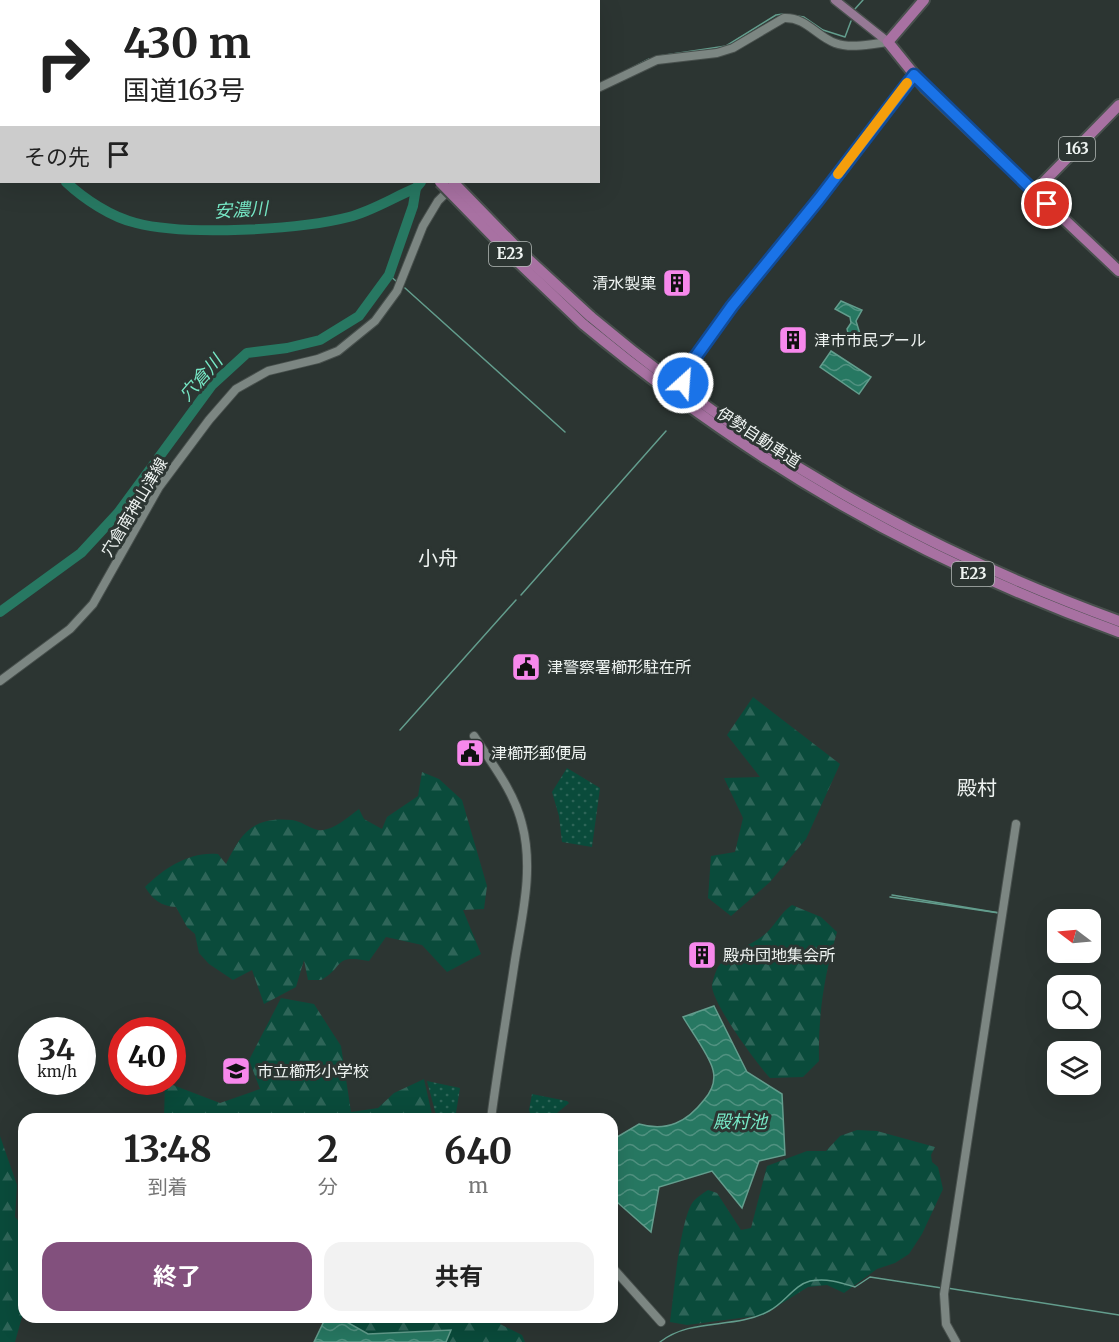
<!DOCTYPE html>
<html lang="ja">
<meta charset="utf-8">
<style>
:root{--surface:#fff;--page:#f2f2f2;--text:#222;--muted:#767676;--accent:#82507d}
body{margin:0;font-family:Merriweather,"Noto Sans JP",serif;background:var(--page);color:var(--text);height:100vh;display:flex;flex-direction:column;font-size:22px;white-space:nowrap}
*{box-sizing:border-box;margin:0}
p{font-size:20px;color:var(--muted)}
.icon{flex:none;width:33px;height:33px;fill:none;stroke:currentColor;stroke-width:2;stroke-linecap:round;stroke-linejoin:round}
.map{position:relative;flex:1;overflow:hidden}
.sheet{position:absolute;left:18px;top:1113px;width:600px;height:210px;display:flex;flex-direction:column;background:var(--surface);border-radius:18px;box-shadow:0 6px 24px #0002}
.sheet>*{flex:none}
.guide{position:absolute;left:0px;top:0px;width:600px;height:183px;box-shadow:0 6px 24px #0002;background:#fff;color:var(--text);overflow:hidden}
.needle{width:39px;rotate:286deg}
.controls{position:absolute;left:1047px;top:909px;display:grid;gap:12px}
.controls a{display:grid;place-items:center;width:54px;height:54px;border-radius:12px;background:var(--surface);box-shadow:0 6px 24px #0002;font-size:30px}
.speed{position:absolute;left:18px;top:1017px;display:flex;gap:12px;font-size:30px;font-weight:700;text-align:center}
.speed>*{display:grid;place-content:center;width:78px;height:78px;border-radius:50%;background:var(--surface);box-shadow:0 6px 24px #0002;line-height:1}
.speed small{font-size:15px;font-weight:400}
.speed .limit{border:9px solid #d22;background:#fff;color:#111}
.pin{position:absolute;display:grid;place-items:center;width:51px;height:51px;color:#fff;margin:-26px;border:3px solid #fff;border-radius:50%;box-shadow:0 2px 6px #0007}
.me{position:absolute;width:66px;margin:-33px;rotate:26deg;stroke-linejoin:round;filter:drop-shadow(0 0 4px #0008)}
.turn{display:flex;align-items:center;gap:21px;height:126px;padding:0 24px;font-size:27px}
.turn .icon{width:78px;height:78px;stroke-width:2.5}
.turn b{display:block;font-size:42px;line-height:51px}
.then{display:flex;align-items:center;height:57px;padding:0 24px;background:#0003;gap:12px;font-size:22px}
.eta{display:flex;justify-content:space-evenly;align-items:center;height:102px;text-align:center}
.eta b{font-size:36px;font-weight:700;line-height:42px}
.button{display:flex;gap:12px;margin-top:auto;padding:12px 24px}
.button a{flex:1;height:69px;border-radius:18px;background:var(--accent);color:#fff;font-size:24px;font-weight:700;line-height:69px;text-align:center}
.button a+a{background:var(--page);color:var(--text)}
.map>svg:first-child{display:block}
.grass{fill:url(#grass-dots)}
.forest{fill:url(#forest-firs)}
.water{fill:url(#water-waves);stroke:#639d8d;stroke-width:1.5}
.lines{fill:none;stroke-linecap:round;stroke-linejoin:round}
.stream{stroke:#639d8d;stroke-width:1.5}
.river{stroke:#277862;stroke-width:10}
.secondary-casing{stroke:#48504d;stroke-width:10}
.primary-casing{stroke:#48504d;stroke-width:11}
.highway-casing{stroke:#48504d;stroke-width:14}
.secondary{stroke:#7c8682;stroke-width:8}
.primary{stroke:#967995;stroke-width:8}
.highway{stroke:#a871a2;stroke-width:10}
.highway-bridge-casing{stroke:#48504d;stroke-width:14;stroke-linecap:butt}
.highway-bridge{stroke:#a871a2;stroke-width:10}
.route-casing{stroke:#114b97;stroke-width:15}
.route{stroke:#1a73e8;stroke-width:10}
.slow{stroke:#f59e0b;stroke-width:10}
.labels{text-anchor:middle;stroke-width:6;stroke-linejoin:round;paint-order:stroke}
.shield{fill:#2c3532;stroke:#b4bab8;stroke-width:1.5}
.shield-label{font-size:15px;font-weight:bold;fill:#eef3f1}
.poi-label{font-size:16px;fill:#eef3f1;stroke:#2c3532;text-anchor:start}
.street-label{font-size:16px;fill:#eef3f1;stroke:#2c3532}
.water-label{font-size:18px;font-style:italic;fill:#76e7c5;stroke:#2c3532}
.quarter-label{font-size:20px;fill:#eef3f1;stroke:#2c3532}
</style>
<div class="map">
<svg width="1119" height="1342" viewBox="0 0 1119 1342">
<defs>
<pattern id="grass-dots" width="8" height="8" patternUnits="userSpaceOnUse" patternTransform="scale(1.5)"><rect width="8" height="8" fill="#0a4b3b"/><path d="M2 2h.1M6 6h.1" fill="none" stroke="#2e6558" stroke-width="1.8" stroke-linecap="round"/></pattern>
<pattern id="forest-firs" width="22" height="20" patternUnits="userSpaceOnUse" patternTransform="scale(1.5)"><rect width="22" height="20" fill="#0a4b3b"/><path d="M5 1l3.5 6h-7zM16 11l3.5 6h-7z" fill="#2e6558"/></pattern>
<pattern id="water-waves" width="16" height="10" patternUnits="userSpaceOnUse" patternTransform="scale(1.5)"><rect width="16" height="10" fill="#277862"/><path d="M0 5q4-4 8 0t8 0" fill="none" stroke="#519281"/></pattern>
</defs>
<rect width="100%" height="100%" fill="#2c3532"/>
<g class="grass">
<path d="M 567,768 L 600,788 L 592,847 L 562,842 L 559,816 L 552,792 Z"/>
<path d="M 427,1081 L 460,1088 L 455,1119 L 437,1119 Z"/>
<path d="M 532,1094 L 567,1101 L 569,1103 L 550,1119 L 532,1119 L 529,1110 Z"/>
</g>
<g class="forest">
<path d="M 753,697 L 840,764 L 806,839 L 770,882 L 731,916 L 708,898 L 711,856 L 735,852 L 743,818 L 724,778 L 760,777 L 727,735 Z"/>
<path d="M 422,772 L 439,779 L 462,800 L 487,886 L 484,909 L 463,910 L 481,954 L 447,972 L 422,945 L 386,937 L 369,961 C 332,954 346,966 321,980 L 308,980 L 304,960 L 296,987 L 264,1004 L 252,970 L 233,980 L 209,964 L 199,953 L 195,934 L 187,927 L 176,907 C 161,906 153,900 145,887 C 164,868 190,851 218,854 L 226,864 C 241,833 253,816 292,820 C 301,821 309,828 318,830 C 332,832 348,817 359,809 L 364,819 L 382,829 L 387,817 L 418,796 Z"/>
<path d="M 792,905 L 821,917 L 837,932 C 824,976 818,1016 819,1061 L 803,1077 L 770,1078 C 757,1064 711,1002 712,985 C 713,980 716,970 718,967 C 729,952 750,946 764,935 C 775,926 780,913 792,905 Z"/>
<path d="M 281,998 L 314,1004 L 341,1046 L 351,1112 L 378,1108 L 394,1093 L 424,1079 L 433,1119 L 164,1119 L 165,1082 L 220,1103 L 260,1089 L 249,1060 Z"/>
<path d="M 857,1130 L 877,1131 L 935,1147 L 931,1155 L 932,1162 L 938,1167 L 943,1189 L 922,1234 L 909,1254 L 895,1263 L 877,1269 L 844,1293 L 827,1285 L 808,1287 L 763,1315 L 687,1325 L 670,1322 C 674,1293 679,1229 691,1205 C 695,1198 702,1194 708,1190 L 717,1193 L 741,1230 L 751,1228 L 767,1166 L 807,1151 L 826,1151 L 840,1136 Z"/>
<path d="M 0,1136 L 17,1185 L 15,1217 L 24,1227 L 24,1310 L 15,1342 L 0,1342 Z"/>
<path d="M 338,1317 L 503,1317 L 500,1324 L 522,1335 L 525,1342 L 446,1342 L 450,1330 L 368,1334 Z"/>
</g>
<g class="water">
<path d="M 841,301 L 862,310 L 856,321 L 861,337 L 854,340 L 849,337 L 847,329 L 851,323 L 850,317 L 835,309 Z"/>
<path d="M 831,351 L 871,377 L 859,394 L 820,367 Z"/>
<path d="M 714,1006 L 747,1072 L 782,1094 L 785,1155 L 759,1161 L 742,1208 L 712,1171 L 659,1187 L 651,1232 L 617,1202 L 612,1204 L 612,1140 L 639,1124 C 667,1132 687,1122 704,1100 C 711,1092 716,1082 713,1070 C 710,1056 691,1031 683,1017 Z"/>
<path d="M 326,1317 L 338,1317 L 368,1334 L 451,1330 L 446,1342 L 314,1342 Z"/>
</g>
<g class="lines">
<g class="stream">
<path d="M 854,10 L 863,0"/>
<path d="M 659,56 L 726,46 L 776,15 L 783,14 L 804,17 L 823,30 L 845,37 L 851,21"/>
<path d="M 624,72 L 649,59"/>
<path d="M 389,275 L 396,281"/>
<path d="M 405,288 L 565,432"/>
<path d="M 521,595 L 666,431"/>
<path d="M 400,730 L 516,600"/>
<path d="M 892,895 L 1000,913"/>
<path d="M 890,897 L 999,913"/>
<path d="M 947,1288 L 1119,1315"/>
<path d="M 660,1342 C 692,1317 734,1330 769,1311 C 784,1304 794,1285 810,1281 C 827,1278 839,1282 855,1287 L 870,1277 L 942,1288"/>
</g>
<g class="river">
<path d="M 0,120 L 2,121"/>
<path d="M 66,182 C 84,199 111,217 136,223 C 185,236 299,230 349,217 C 372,211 394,197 416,188 L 421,182"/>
<path d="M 0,612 L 81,553 L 118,513 L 212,385 L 247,353 L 287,348 L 320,340 L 359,316 L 389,275 L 413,206 L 416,188"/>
</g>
<g class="secondary-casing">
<g id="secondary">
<path d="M 598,88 L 657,60 L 717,53 L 733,48 L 784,18 C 806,17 816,36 835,43 C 851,49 872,44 888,42"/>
<path d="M 683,383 L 686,370 L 732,306 L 819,199 L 914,75"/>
<path d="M 0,681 L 70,629 L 93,604 L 159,487 L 209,420 L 236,389 L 268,371 L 318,359 L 338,351 L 375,321 L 397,291 L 423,226 L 438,201 L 450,189"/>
<path d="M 474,736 C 492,764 514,791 522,824 C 534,869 522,916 515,960 C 507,1013 498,1066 491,1119"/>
<path d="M 612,1267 L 661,1322"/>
<path d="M 956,1342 L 946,1324 L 944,1294 L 1016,824"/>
</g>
</g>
<g class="primary-casing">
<path id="primary" d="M 835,0 L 888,42"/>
</g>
<g class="highway-casing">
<g id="highway">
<path d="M 296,0 L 297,2"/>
<path d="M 308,0 L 309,2"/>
<path d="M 924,0 L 888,42 L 926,89 L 1119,271"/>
<path d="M 1034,192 L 1119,105"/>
<path d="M 590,316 C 753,453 919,548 1119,621"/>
<path d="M 583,324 C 750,462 914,558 1119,632"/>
</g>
</g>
<use href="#secondary" class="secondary"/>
<use href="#primary" class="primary"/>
<use href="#highway" class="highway"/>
<g class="highway-bridge-casing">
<g id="highway-bridge">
<path d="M 440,182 L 519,263 L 583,324"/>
<path d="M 453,182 L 526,257 L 590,316"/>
</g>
</g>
<use href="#highway-bridge" class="highway-bridge"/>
</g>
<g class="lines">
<g class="route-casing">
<path id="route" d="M 683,383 L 686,370 L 732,306 L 819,199 L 914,75 L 1047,204"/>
</g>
<use href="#route" class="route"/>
<path class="slow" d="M 838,174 L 907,83"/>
</g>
<defs>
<g id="building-square" transform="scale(1.5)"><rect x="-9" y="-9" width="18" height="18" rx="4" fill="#f788ec" stroke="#2c3532"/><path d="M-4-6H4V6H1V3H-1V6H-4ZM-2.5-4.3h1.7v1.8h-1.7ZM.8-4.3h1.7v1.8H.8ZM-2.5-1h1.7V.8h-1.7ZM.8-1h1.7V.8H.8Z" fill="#111"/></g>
<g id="civic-square" transform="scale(1.5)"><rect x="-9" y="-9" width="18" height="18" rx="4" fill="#f788ec" stroke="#2c3532"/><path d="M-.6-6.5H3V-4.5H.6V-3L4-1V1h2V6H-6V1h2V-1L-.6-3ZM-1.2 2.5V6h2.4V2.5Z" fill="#111"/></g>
<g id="school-square" transform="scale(1.5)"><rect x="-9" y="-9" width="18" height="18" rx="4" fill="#f788ec" stroke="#2c3532"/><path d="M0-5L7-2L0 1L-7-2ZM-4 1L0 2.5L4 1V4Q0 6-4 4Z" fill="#111"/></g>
</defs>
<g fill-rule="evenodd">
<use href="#building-square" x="677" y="283"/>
<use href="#building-square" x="793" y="340"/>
<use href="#civic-square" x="526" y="667"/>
<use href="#civic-square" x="470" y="753"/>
<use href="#building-square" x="702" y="955"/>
<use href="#school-square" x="236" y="1071"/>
</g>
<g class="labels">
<g class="shield">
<rect x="1059" y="137" width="36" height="24" rx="4.5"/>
<rect x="489" y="242" width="42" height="24" rx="4.5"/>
<rect x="952" y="562" width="42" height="24" rx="4.5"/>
</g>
<g class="shield-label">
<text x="1077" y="154">163</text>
<text x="510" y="259">E23</text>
<text x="973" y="579">E23</text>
</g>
<g class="poi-label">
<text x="656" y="289" text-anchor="end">清水製菓</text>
<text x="814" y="346">津市市民プール</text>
<text x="547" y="673">津警察署櫛形駐在所</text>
<text x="491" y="759">津櫛形郵便局</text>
<text x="723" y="961">殿舟団地集会所</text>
<text x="257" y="1077">市立櫛形小学校</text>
</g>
<g class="street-label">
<text transform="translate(759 437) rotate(33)" y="6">伊勢自動車道</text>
<text transform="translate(134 507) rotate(-59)" y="6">穴倉南神山津線</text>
</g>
<g class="water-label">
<text transform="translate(241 210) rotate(-3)" y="6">安濃川</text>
<text transform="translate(201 378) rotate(-49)" y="6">穴倉川</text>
<text x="740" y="1128">殿村池</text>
</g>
<g class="quarter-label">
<text x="438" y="565">小舟</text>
<text x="977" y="795">殿村</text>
</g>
</g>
</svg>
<div class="controls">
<a><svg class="needle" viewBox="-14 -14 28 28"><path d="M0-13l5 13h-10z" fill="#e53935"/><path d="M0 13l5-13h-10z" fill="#767676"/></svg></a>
<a><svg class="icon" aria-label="search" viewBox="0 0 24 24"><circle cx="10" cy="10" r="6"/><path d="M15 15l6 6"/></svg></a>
<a><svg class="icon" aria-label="layers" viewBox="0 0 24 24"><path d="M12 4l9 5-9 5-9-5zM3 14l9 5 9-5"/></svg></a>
</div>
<div class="speed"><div>34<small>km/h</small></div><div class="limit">40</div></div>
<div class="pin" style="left:1047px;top:204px;background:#d93025"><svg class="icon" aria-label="arrive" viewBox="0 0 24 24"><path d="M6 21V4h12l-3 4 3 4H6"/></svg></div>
<svg class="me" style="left:683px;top:383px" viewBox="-20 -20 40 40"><circle r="17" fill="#1a73e8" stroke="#fff" stroke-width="3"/><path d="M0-11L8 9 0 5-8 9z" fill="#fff"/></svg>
<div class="guide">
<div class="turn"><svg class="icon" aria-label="right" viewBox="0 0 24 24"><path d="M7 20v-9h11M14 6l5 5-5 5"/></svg><div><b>430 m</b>国道163号</div></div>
<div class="then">その先<svg class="icon" aria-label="arrive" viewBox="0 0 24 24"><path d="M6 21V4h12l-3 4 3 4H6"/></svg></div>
</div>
<section class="sheet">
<div class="eta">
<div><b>13:48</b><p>到着</p></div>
<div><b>2</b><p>分</p></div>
<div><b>640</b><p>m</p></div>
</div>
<div class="button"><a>終了</a><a>共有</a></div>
</section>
</div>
